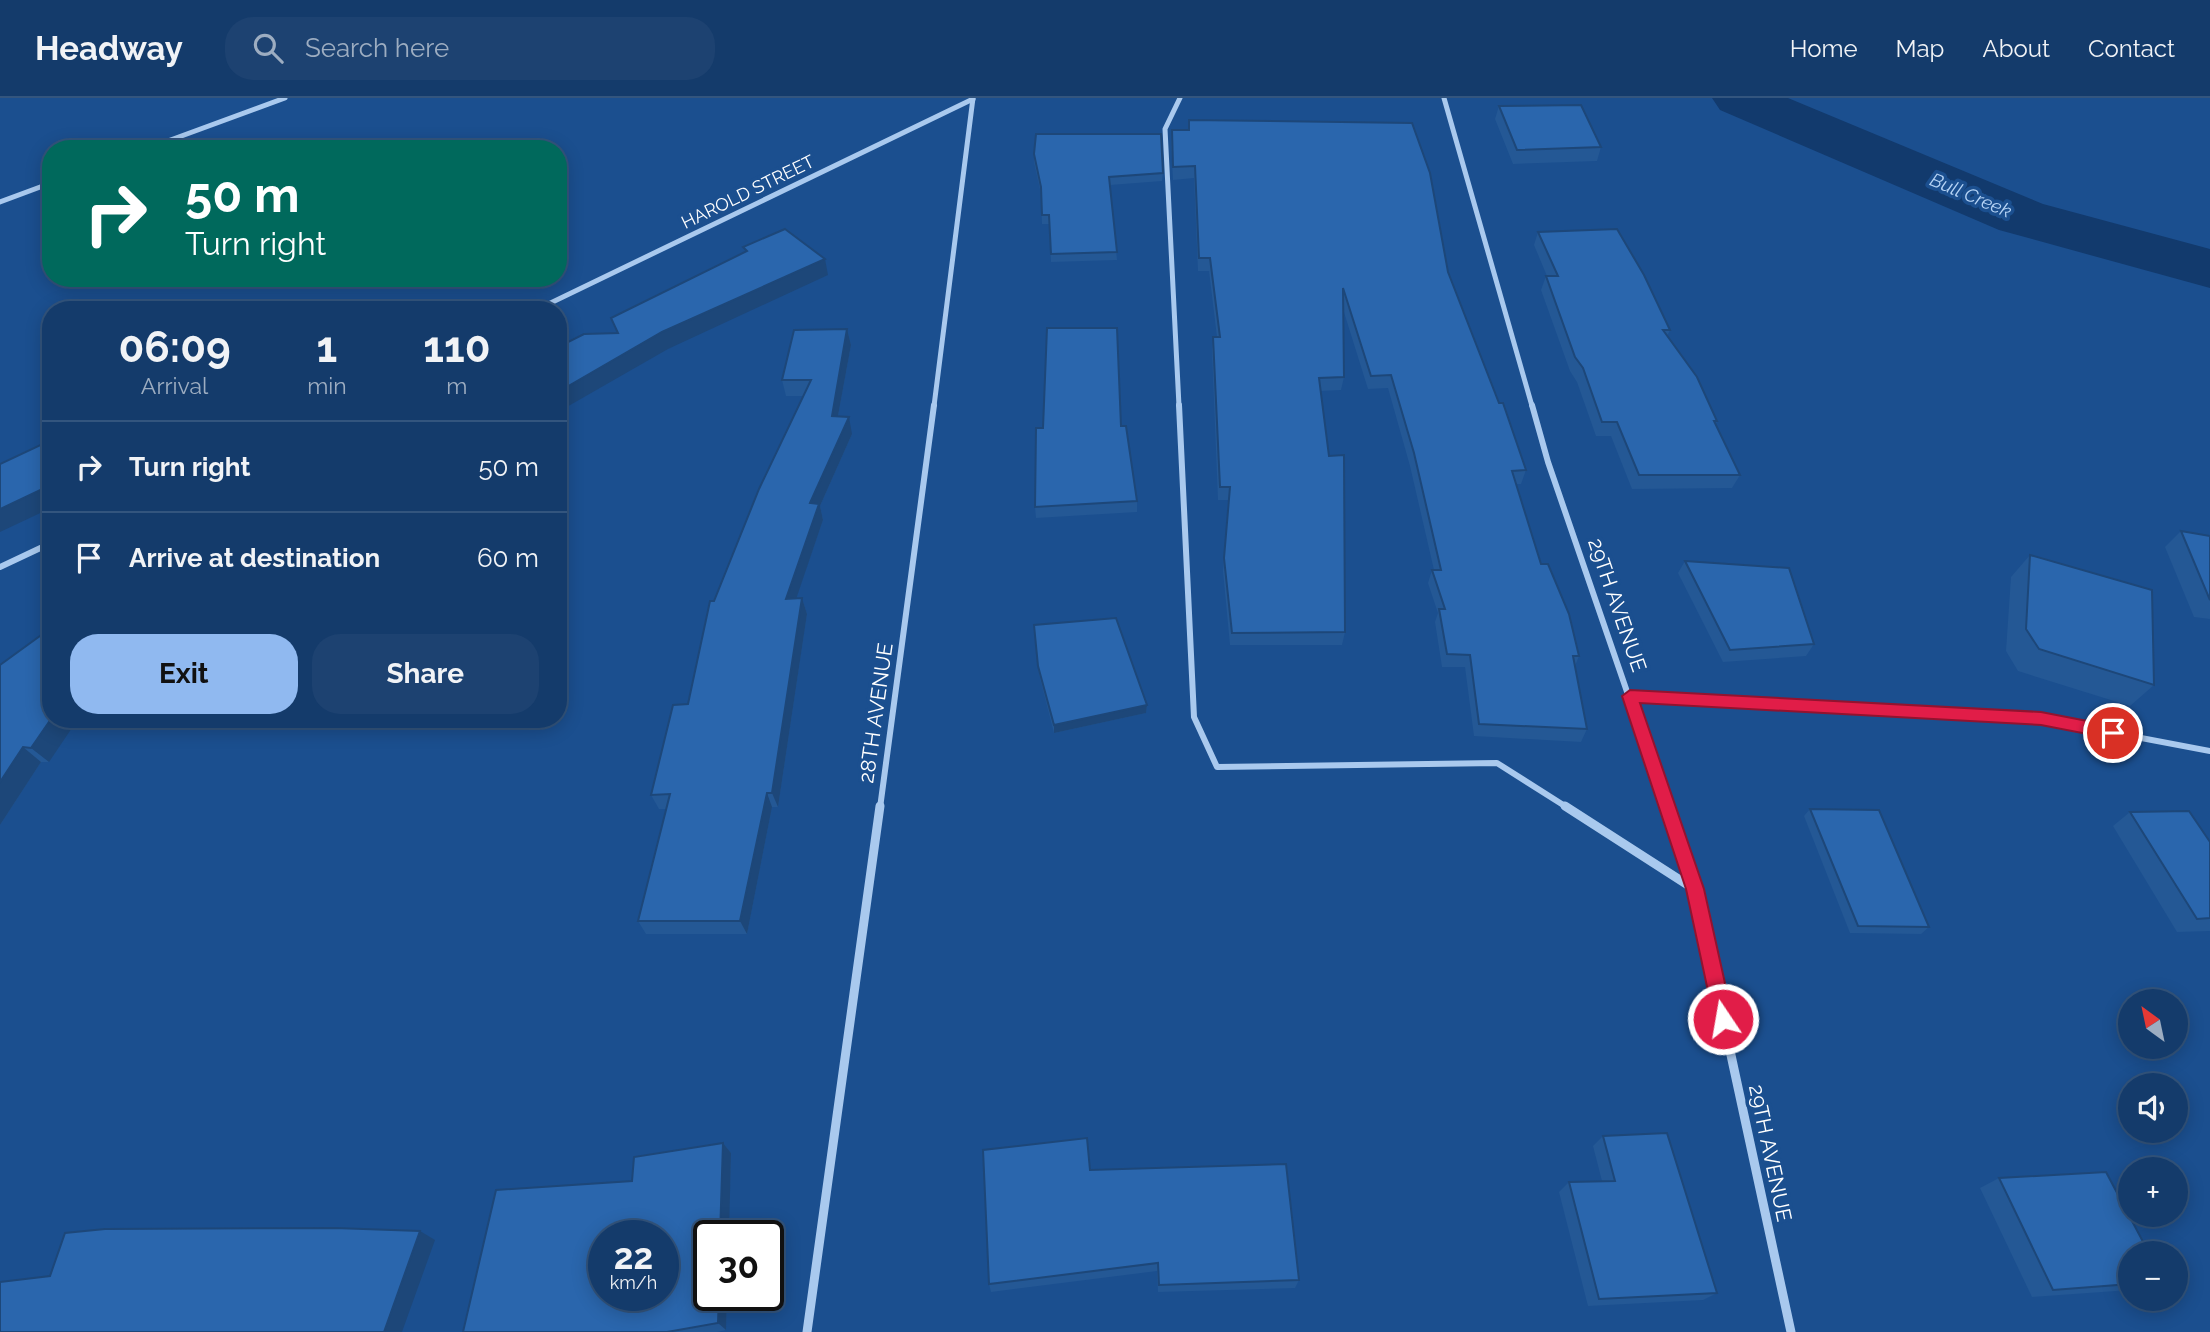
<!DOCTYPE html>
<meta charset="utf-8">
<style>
:root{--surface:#143b6b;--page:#1d4271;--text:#f1f3f6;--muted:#9dadc1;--line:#33557e;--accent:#90b9f0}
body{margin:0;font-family:Raleway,sans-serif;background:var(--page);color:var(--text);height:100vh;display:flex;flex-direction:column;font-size:26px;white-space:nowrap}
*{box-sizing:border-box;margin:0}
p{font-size:23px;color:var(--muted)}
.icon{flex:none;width:38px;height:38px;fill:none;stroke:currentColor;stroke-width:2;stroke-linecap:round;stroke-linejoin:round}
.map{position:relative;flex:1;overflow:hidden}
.sheet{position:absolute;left:42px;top:203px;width:525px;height:427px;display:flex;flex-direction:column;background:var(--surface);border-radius:28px;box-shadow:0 4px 18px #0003,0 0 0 2px var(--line)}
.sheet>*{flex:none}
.guide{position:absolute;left:42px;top:42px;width:525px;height:147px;border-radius:28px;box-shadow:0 4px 18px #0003,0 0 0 2px var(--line);background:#00695c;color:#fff;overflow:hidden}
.needle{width:46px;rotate:327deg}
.buttons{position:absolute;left:2118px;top:891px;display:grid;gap:14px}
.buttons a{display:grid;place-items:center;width:70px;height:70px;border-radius:50%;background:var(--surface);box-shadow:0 4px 18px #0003,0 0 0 2px var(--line);font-size:35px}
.speed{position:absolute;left:588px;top:1122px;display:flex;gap:14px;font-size:35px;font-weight:700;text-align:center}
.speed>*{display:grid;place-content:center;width:91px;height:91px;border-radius:50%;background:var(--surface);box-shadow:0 4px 18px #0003,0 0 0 2px var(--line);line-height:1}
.speed small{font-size:18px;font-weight:400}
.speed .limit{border:4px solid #111;border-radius:10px;background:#fff;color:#111}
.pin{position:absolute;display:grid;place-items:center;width:60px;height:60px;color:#fff;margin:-30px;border:4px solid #fff;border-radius:50%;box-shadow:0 2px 7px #0007}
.me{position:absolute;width:77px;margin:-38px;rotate:348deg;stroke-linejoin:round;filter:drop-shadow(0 0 5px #0008)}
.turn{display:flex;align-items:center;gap:24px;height:147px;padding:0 28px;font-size:32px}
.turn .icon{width:91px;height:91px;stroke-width:2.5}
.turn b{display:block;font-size:49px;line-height:60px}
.eta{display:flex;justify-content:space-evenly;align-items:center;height:119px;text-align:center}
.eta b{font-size:42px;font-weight:700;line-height:49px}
.primary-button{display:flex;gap:14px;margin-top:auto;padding:14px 28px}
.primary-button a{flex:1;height:80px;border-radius:28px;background:var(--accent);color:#111;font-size:28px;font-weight:700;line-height:80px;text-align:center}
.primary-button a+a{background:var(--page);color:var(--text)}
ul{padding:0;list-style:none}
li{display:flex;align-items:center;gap:21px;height:91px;padding:0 28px;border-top:2px solid var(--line)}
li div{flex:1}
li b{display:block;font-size:26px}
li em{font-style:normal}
header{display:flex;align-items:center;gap:42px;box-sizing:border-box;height:98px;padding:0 35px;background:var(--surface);border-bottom:2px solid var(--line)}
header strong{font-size:33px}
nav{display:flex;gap:38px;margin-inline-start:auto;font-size:24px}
.search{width:490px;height:63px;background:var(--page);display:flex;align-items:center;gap:18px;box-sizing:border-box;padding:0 24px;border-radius:28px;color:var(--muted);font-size:26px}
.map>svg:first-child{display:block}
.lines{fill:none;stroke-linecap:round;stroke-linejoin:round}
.river{fill:#123a6d;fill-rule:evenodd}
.minor-far2{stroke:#a9c9ee;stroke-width:5}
.minor-far1{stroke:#a9c9ee;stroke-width:6}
.minor{stroke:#a9c9ee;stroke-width:9}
.wall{fill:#245895}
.shaded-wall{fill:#1d4779}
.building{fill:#2a66ad;stroke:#1d4779;stroke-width:2;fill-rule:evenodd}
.route{fill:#e11d48;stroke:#92132f;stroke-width:2}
.labels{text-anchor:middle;stroke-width:7;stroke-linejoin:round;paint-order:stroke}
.far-street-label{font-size:18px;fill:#fff;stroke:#1b4f8f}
.far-water-label{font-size:19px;font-style:italic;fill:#b5d3f5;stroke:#1b4f8f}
.street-label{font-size:21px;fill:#fff;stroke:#1b4f8f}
</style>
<header>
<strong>Headway</strong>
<div class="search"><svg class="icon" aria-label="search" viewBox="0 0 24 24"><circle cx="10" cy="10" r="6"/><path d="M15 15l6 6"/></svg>Search here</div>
<nav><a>Home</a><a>Map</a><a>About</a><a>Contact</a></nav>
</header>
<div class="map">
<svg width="2210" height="1234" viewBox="0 0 2210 1234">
<rect width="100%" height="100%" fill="#1b4f8f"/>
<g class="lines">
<path class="river" d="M 1712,0 L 1788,0 L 2043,106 L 2210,151 L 2210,190 L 1999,132 L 1720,12 Z"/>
<g class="minor-far2">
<path d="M 1444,0 L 1532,308"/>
<path d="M 146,51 L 285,0"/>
<path d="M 0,104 L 51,85"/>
<path d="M 536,212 L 973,1"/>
<path d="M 934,308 L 973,0"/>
<path d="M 1179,308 L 1165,31 L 1180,0"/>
</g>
<g class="minor-far1">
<path d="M 1179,307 L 1194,619 L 1217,669 L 1497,665 L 1568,710"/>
<path d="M 1532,307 L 1548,364 L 1667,710"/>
<path d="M 0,469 L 51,445"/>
<path d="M 1630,598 L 2041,621 L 2210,653"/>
<path d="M 880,710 L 934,307"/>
</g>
<g class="minor">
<path d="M 1565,708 L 1694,791"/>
<path d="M 1667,708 L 1695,791 L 1791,1234"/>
<path d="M 807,1234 L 880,708"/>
</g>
</g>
<g class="wall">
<path d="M 1499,8 L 1601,49 L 1597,63 L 1513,66 L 1495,21 Z"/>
<path d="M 1172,32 L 1448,174 L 1526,372 L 1521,386 L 1516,386 L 1541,466 L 1579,558 L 1575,568 L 1587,631 L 1581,644 L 1474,638 L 1465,569 L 1442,569 L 1435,524 L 1438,515 L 1428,485 L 1432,472 L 1434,472 L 1410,368 L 1388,290 L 1368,291 L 1343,211 L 1344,279 L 1341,292 L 1321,293 L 1345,534 L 1342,547 L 1230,547 L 1223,473 L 1228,402 L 1218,402 L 1212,252 L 1213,239 L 1217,239 L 1209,173 L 1198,173 L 1194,80 L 1173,82 L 1171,45 Z"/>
<path d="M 1034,56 L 1163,75 L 1162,83 L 1110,87 L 1117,162 L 1051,164 L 1049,126 L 1042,126 L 1041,96 L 1034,64 Z"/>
<path d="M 1538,134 L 1670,232 L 1667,238 L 1717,323 L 1715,327 L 1740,377 L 1732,390 L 1632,391 L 1611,338 L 1596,338 L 1577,284 L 1570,273 L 1541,192 L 1546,178 L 1547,178 L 1534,147 Z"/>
<path d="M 847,231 L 851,247 L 838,318 L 852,336 L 820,408 L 823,422 L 796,500 L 802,500 L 807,516 L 778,709 L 772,709 L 747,836 L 646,836 L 638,823 L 667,711 L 659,711 L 651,697 L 688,606 L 714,503 L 803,298 L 786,298 L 782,282 Z"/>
<path d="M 1121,328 L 1137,403 L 1137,414 L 1036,420 L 1035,409 Z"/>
<path d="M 2181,433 L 2210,438 L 2210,521 L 2194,519 L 2165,449 Z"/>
<path d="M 2030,457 L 2154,587 L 2130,608 L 2018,573 L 2006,553 L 2011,479 Z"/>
<path d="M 1685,463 L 1814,546 L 1806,558 L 1723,564 L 1678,475 Z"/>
<path d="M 1034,527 L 1147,607 L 1146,615 L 1054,635 L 1039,576 Z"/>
<path d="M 0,567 L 49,664 L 41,664 L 0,727 Z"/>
<path d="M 1810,711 L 1929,829 L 1921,836 L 1850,835 L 1804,718 Z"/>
<path d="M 2130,714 L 2210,744 L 2210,833 L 2177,834 L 2113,728 Z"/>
<path d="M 1603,1038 L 1717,1195 L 1703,1202 L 1588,1208 L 1559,1094 L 1569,1084 L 1602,1083 L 1593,1048 Z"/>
<path d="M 723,1045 L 731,1055 L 726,1232 L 717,1234 L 463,1234 L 632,1083 Z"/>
<path d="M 1090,1072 L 1299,1182 L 1295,1190 L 1158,1194 L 1157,1173 L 991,1194 L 989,1186 Z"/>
<path d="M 1999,1080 L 2130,1155 L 2130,1192 L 2032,1199 L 1980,1090 Z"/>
</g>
<g class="shaded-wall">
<path d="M 825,161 L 828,177 L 668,251 L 558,314 L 558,294 L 662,234 Z"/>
<path d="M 847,231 L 851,247 L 835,334 L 832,318 Z"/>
<path d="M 849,319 L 852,336 L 820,408 L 823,422 L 791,516 L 786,501 L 810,405 Z"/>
<path d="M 51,387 L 51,410 L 0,434 L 0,411 Z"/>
<path d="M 802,500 L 807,516 L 778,709 L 772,695 Z"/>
<path d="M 1147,607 L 1146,615 L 1054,635 L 1054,627 Z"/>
<path d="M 51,621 L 78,621 L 49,664 L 31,650 Z"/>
<path d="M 23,649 L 41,664 L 0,727 L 0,684 Z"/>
<path d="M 767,695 L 772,709 L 747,836 L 740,823 Z"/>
<path d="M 723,1045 L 731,1055 L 729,1138 L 720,1138 Z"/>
<path d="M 420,1133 L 435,1142 L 402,1234 L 384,1234 Z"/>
<path d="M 719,1197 L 727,1197 L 726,1232 L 718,1225 Z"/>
</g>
<g class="building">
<path d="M 1581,7 L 1601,49 L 1517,52 L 1499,8 Z"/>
<path d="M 1189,22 L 1412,25 L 1430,75 L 1448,174 L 1499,305 L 1503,305 L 1526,372 L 1512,373 L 1541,466 L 1548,466 L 1569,516 L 1579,558 L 1573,558 L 1587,631 L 1479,626 L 1470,557 L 1447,556 L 1439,511 L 1445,511 L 1432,472 L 1441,472 L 1414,355 L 1391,277 L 1371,278 L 1343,190 L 1344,279 L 1319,280 L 1329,358 L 1344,357 L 1345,534 L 1232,535 L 1224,460 L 1230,389 L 1220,389 L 1213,239 L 1220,239 L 1210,160 L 1199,160 L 1195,68 L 1173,69 L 1172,32 L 1189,32 Z"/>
<path d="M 1036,36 L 1161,36 L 1163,75 L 1109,79 L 1117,154 L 1051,156 L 1049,117 L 1042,117 L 1041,89 L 1034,56 Z"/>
<path d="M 785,131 L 825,161 L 662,234 L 558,294 L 558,249 L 584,236 L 618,235 L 611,220 L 747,153 L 743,149 Z"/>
<path d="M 1617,131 L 1644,177 L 1670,232 L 1663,232 L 1697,279 L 1717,323 L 1714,323 L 1740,377 L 1639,377 L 1617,324 L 1602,324 L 1583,270 L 1575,259 L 1546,178 L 1558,178 L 1538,134 Z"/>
<path d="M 1047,230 L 1117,230 L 1121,328 L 1126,328 L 1137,403 L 1035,409 L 1036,330 L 1043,330 Z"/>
<path d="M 847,231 L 832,318 L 849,319 L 810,405 L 819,406 L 786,501 L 802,500 L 772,695 L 767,695 L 740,823 L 638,823 L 670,696 L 651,697 L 673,607 L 688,606 L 710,503 L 714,503 L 759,391 L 811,282 L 782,282 L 794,232 Z"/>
<path d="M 51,342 L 51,387 L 0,411 L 0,366 Z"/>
<path d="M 2181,433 L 2210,438 L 2210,502 Z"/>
<path d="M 2030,457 L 2152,492 L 2154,587 L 2039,551 L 2026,531 Z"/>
<path d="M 1685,463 L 1789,470 L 1814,546 L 1730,552 Z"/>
<path d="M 1116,520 L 1147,607 L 1054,627 L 1038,568 L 1034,527 Z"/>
<path d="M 51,530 L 51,621 L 31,650 L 23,649 L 0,684 L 0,567 Z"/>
<path d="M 1810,711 L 1879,712 L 1929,829 L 1858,828 Z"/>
<path d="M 2189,713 L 2210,744 L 2210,820 L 2197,821 L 2130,714 Z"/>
<path d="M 1667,1035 L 1717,1195 L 1599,1201 L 1569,1084 L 1615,1083 L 1603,1038 Z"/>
<path d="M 1087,1040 L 1090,1072 L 1286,1066 L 1299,1182 L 1159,1187 L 1158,1165 L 989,1186 L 983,1052 Z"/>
<path d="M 723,1045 L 720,1138 L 709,1138 L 709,1197 L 719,1197 L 718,1225 L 667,1234 L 463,1234 L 496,1092 L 632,1083 L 634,1059 ZM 604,1138 L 663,1138 L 663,1197 L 604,1197 Z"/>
<path d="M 2106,1074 L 2149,1155 L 2130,1155 L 2130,1186 L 2053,1192 L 1999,1080 Z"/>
<path d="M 335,1130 L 420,1133 L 384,1234 L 0,1234 L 0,1184 L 50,1178 L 65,1135 L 105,1131 Z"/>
</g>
<path class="route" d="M 1630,592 L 2041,614 L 2113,628 L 2121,635 L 2113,641 L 2041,627 L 1640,605 L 1704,791 L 1733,921 L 1730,928 L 1723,930 L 1716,928 L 1714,921 L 1686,791 L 1622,598 Z"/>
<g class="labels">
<g class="far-street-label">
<text transform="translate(748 94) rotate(-26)" y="6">HAROLD STREET</text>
</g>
<g class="far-water-label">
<text transform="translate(1971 97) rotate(23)" y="7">Bull Creek</text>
</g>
<g class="street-label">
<text transform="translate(1617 507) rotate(71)" y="7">29TH AVENUE</text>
<text transform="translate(876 615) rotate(-82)" y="7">28TH AVENUE</text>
<text transform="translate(1770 1055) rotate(78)" y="7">29TH AVENUE</text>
</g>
</g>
</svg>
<div class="buttons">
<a><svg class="needle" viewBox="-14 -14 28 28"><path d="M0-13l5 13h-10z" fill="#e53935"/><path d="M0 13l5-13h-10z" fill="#9dadc1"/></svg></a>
<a><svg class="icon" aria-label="sound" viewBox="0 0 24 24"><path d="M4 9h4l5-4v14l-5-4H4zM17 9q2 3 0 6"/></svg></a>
<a>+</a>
<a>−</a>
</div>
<div class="speed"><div>22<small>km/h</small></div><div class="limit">30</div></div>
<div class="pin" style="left:2113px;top:635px;background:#d93025"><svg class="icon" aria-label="arrive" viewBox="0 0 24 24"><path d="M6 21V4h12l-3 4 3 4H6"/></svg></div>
<svg class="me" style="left:1723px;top:921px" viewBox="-20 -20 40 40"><circle r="17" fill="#e11d48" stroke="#fff" stroke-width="3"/><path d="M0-11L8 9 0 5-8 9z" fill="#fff"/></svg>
<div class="guide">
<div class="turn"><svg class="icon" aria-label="right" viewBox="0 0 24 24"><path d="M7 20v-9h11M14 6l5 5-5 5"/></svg><div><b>50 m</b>Turn right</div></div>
</div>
<section class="sheet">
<div class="eta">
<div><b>06:09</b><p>Arrival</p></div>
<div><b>1</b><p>min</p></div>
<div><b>110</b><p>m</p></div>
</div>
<ul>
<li><svg class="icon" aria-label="right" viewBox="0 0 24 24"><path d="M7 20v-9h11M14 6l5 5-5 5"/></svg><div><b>Turn right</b></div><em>50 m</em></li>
<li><svg class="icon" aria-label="arrive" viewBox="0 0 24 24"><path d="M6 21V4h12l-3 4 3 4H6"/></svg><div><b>Arrive at destination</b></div><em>60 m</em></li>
</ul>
<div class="primary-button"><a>Exit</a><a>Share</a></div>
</section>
</div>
